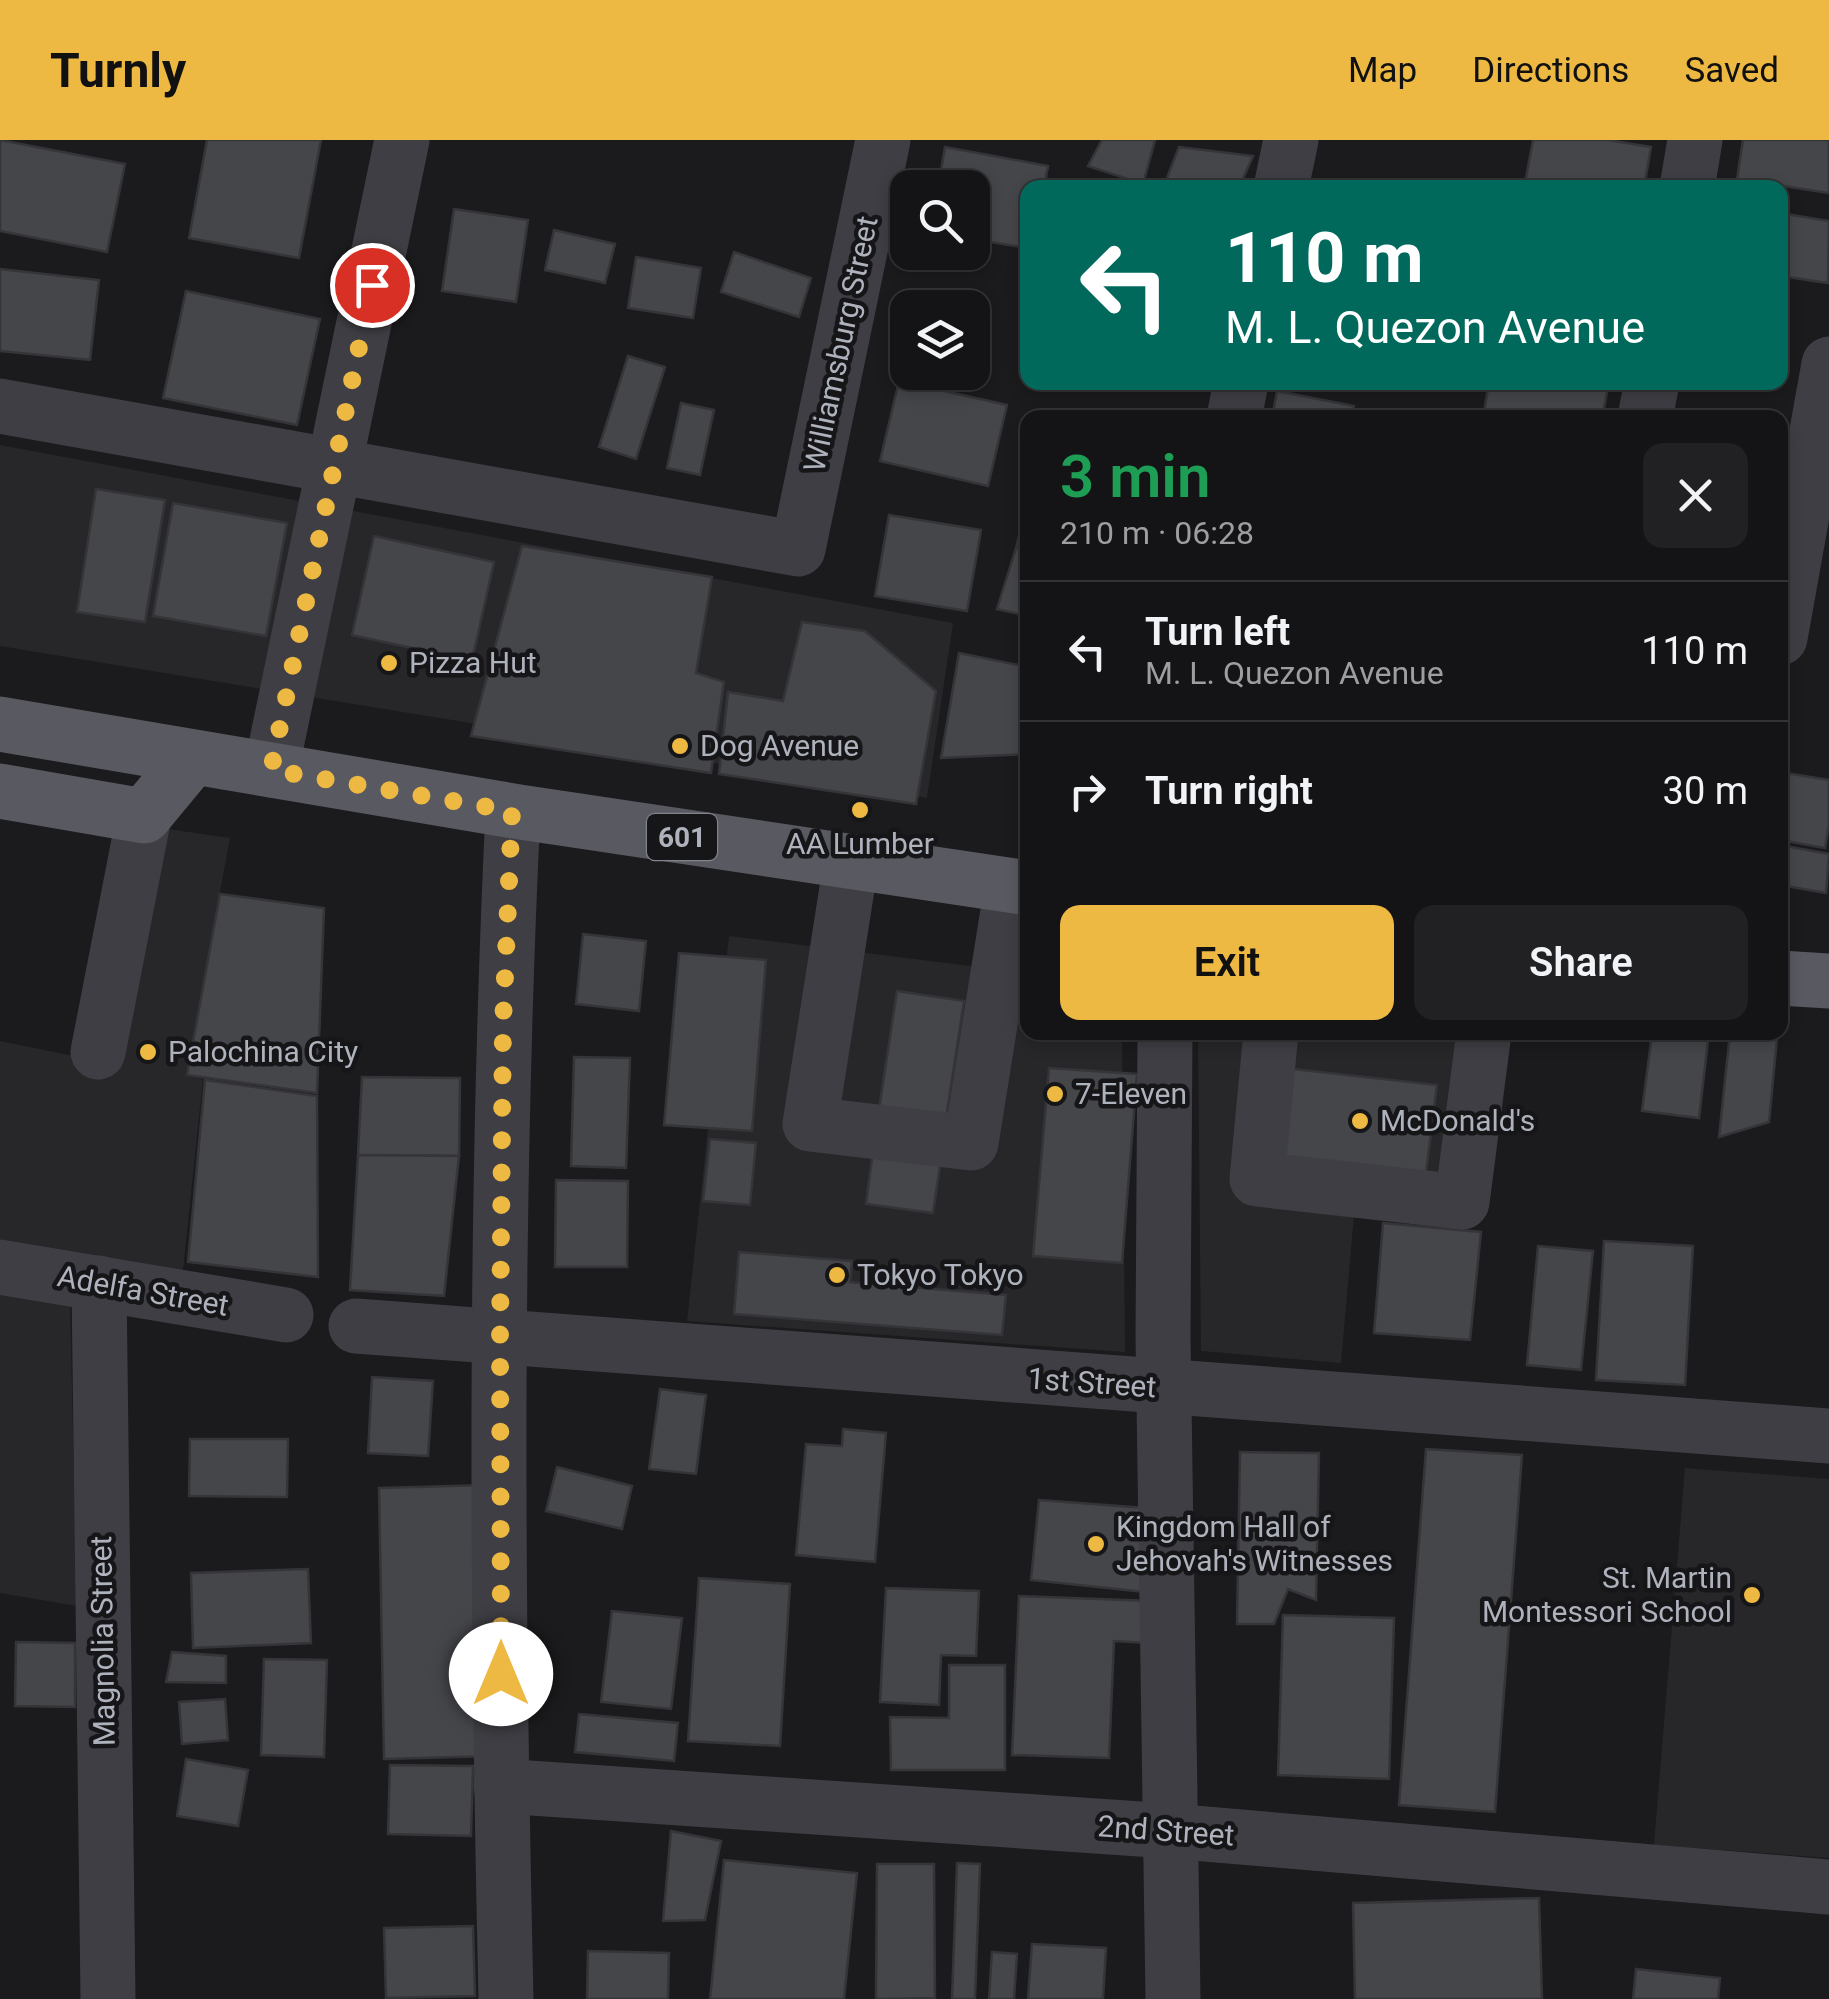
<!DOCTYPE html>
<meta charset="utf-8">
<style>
:root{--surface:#141416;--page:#212123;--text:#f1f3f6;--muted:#9d9ea1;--line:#333335;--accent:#eeb942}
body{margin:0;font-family:Roboto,sans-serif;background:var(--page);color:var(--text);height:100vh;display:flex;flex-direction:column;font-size:38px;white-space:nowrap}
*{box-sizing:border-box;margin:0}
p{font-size:32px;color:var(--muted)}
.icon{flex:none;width:55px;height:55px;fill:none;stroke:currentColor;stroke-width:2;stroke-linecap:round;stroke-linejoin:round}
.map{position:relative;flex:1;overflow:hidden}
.drawer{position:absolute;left:1020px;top:270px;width:768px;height:630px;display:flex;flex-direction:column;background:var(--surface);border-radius:20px;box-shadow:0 5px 15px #0003,0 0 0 2px var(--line)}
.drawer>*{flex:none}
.guide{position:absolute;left:1020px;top:40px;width:768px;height:210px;border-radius:20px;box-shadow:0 5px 15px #0003,0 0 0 2px var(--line);background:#00695c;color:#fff;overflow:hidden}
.buttons{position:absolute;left:890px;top:30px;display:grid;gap:20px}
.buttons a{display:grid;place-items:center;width:100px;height:100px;border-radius:20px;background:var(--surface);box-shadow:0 5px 15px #0003,0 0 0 2px var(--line);font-size:50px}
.pin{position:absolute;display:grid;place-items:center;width:85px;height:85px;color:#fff;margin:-42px;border:5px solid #fff;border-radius:50%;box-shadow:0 2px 10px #0007}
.me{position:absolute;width:110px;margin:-55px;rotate:0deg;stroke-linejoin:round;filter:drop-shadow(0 0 8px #0008)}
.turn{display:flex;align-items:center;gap:35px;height:210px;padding:0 40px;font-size:45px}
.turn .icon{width:130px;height:130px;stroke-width:2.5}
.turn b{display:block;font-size:70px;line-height:85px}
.round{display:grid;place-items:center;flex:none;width:105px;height:105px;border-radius:20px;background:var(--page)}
.headline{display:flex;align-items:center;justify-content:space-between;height:170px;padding:0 40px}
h1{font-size:60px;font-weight:600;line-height:75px;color:#1e9e55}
.primary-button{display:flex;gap:20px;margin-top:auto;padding:20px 40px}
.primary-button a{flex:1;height:115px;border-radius:20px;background:var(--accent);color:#111;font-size:40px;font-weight:600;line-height:115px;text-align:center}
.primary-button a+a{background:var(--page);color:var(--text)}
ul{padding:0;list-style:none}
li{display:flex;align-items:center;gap:30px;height:140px;padding:0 40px;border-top:2px solid var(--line)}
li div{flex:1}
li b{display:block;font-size:38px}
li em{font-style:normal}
header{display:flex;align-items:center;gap:60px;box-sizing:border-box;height:140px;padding:0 50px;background:var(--accent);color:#111}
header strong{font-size:48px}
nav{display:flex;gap:55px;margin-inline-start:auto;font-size:35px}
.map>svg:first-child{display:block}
.built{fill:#27272a}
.building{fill:#45464a;stroke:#353539;stroke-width:2.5}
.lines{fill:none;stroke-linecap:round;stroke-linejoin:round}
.minor{stroke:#3e3e44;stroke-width:55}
.major{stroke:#585961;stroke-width:55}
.route{stroke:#eeb942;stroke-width:18;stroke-dasharray:0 32.4}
.poi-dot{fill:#eeb942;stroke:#161518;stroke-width:4}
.labels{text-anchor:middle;stroke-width:9;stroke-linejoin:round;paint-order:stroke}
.shield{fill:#161518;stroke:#80838b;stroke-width:2.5}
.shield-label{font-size:28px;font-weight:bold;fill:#aeb2bc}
.street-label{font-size:30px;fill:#aeb2bc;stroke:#161518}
.poi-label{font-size:30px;fill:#aeb2bc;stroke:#161518;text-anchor:start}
</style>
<header>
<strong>Turnly</strong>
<nav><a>Map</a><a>Directions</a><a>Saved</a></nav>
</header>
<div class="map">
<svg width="1829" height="1859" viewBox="0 0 1829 1859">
<rect width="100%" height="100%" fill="#1b1b1d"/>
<g class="built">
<path d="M 0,305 L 953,483 L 927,658 L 0,506 Z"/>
<path d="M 168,689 L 230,698 L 186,935 L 203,939 L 182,1140 L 0,1106 L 0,901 L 104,922 Z"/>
<path d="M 729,796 L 1027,833 L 1028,892 L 1122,893 L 1125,1212 L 687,1181 Z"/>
<path d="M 1198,893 L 1466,893 L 1447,1061 L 1356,1052 L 1341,1223 L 1201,1211 Z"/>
<path d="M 0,1152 L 70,1164 L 77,1466 L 0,1453 Z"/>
<path d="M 1685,1328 L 1829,1339 L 1829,1718 L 1654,1705 Z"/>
</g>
<g class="building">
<path d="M 0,0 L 125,24 L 107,112 L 0,91 Z"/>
<path d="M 207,0 L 321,0 L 299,118 L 189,98 Z"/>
<path d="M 1102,0 L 1155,0 L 1143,44 L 1088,26 Z"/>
<path d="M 1533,0 L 1608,0 L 1651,7 L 1644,48 L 1524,48 Z"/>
<path d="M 1743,0 L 1829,0 L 1829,53 L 1737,39 Z"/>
<path d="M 945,7 L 1048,26 L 1044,48 L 1028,48 L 1028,108 L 972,99 L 972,48 L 938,48 Z"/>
<path d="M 1179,7 L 1253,16 L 1239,48 L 1163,48 Z"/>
<path d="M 454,69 L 528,80 L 516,162 L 442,151 Z"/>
<path d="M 1780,73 L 1829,81 L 1828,143 L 1780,136 Z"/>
<path d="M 554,90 L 615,104 L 605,143 L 545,130 Z"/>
<path d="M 734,112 L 811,138 L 799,177 L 721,152 Z"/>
<path d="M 636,117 L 701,128 L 693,178 L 628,168 Z"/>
<path d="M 0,129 L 99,140 L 90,220 L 0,211 Z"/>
<path d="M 186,151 L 320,179 L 297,285 L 163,258 Z"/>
<path d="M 628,216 L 665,227 L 636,319 L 599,307 Z"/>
<path d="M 899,241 L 1007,265 L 988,346 L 880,321 Z"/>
<path d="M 1489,242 L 1609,242 L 1602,278 L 1483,278 Z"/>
<path d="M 1277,251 L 1354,266 L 1352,278 L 1272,278 Z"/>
<path d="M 681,263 L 714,270 L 700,335 L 667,328 Z"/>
<path d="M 96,349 L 165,360 L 145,482 L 77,472 Z"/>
<path d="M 1028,361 L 1028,411 L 1016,408 Z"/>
<path d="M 173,363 L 287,383 L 266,496 L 153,476 Z"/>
<path d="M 889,375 L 981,390 L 967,471 L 875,456 Z"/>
<path d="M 374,396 L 494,422 L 472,521 L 352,495 Z"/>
<path d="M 522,406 L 712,437 L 696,533 L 724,542 L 711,633 L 471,596 Z"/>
<path d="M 1016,408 L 1028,411 L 1028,476 L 997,469 Z"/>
<path d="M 802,482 L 865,491 L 936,551 L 916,664 L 719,634 L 728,552 L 783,561 Z"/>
<path d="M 959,513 L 1028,527 L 1028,614 L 941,618 Z"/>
<path d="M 1780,632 L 1829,640 L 1829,684 L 1825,708 L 1780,700 Z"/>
<path d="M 1780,705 L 1829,714 L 1826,753 L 1780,745 Z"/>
<path d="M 220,754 L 324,768 L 317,953 L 187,935 Z"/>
<path d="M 583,794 L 646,801 L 639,871 L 576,864 Z"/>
<path d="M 679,813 L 766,820 L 752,991 L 664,985 Z"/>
<path d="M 897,851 L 964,861 L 943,998 L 876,989 Z"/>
<path d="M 1730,893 L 1777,898 L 1769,982 L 1719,997 Z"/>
<path d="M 1652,894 L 1708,901 L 1699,978 L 1642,971 Z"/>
<path d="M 574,917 L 630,918 L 626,1028 L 571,1026 Z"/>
<path d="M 1049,928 L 1137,934 L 1122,1123 L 1033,1116 Z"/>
<path d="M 1293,929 L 1437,945 L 1426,1033 L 1283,1018 Z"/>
<path d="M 362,937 L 460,938 L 459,1016 L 358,1015 Z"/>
<path d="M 205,940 L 317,956 L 318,1137 L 188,1122 Z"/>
<path d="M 710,999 L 756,1003 L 750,1065 L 703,1061 Z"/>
<path d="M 874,1003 L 942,1012 L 933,1073 L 866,1064 Z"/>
<path d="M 358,1015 L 459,1016 L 444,1156 L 350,1150 Z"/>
<path d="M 556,1040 L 628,1041 L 627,1127 L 555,1127 Z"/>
<path d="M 1383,1083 L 1481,1092 L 1470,1200 L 1374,1193 Z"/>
<path d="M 1604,1101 L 1693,1106 L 1685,1245 L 1596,1240 Z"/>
<path d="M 1538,1106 L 1593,1111 L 1581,1230 L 1527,1225 Z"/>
<path d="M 739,1112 L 852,1121 L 850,1142 L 1006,1155 L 1002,1195 L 734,1174 Z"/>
<path d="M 372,1237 L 433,1241 L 428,1316 L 368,1313 Z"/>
<path d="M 660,1249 L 706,1255 L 696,1334 L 649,1329 Z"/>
<path d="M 843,1289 L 886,1293 L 875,1422 L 796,1415 L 806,1304 L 842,1306 Z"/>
<path d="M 190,1299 L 288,1299 L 287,1357 L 189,1356 Z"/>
<path d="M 1426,1309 L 1522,1315 L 1495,1672 L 1399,1665 Z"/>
<path d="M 1240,1312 L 1319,1313 L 1316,1460 L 1288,1449 L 1274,1484 L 1237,1484 Z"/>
<path d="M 557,1327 L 632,1346 L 622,1389 L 546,1371 Z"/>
<path d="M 487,1345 L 492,1616 L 384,1619 L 379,1348 Z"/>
<path d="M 1039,1360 L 1158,1369 L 1155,1453 L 1031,1440 Z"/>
<path d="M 308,1429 L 311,1503 L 193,1508 L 191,1433 Z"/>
<path d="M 699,1438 L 790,1444 L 780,1606 L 688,1601 Z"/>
<path d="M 886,1448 L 979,1451 L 976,1516 L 941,1515 L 939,1565 L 880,1562 Z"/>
<path d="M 1019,1456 L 1150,1461 L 1148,1503 L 1114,1501 L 1109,1618 L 1012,1615 Z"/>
<path d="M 612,1471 L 682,1478 L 671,1569 L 601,1562 Z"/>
<path d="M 1283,1475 L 1394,1478 L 1389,1639 L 1278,1635 Z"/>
<path d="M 16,1502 L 75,1503 L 75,1567 L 15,1566 Z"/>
<path d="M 172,1512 L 226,1516 L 226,1543 L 166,1542 Z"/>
<path d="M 264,1519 L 327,1520 L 324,1617 L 261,1615 Z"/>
<path d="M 949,1525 L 1005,1525 L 1005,1630 L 891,1630 L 890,1577 L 949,1578 Z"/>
<path d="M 225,1559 L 228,1600 L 182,1604 L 179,1562 Z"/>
<path d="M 579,1574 L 678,1583 L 674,1621 L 575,1612 Z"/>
<path d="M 186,1619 L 248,1630 L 238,1686 L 177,1676 Z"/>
<path d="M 390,1625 L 473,1626 L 471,1696 L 388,1694 Z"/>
<path d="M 671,1691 L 721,1701 L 705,1780 L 663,1781 Z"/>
<path d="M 724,1720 L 857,1733 L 844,1859 L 710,1859 Z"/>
<path d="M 957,1723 L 980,1724 L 975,1859 L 952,1859 Z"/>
<path d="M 877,1724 L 934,1724 L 935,1858 L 876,1859 Z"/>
<path d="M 1539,1758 L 1542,1859 L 1355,1859 L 1353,1763 Z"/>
<path d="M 473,1786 L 475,1856 L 386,1858 L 384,1788 Z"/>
<path d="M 1032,1804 L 1106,1808 L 1103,1859 L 1028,1859 Z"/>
<path d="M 588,1811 L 669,1813 L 668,1859 L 587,1859 Z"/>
<path d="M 992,1812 L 1017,1814 L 1014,1859 L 989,1859 Z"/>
<path d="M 1636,1829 L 1720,1838 L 1718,1859 L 1633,1859 Z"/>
</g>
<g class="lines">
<g class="minor">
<path d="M 1281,48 L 1291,0"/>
<path d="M 1687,48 L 1695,0"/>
<path d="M 0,266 L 798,409 L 883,0"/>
<path d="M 1234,278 L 1241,242"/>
<path d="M 1645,278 L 1652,242"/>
<path d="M 1780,498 L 1829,224"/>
<path d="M 271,630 L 402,0"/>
<path d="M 851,723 L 810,984 L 971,1003 L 1012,746"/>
<path d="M 1165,892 L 1163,1196 L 1173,1859"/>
<path d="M 1271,892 L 1257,1039 L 1462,1062 L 1484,892"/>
<path d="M 98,912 L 144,676"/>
<path d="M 0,1127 L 286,1175"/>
<path d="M 99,1143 L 108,1859"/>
<path d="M 356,1186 L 1829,1296"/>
<path d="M 501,1646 L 1170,1691 L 1829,1747"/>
<path d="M 506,1859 C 497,1463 494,1067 513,671"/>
</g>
<g class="major">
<path d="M 0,584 L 513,671 L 1028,748"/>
<path d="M 0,651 L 144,676 L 192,618"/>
<path d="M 1780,838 L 1829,841"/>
</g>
</g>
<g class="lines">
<path class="route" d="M 372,145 L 271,630 L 512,671 L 503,884 L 500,1198 L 501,1534"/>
</g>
<g class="poi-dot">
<circle cx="389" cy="523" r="10"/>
<circle cx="680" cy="606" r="10"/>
<circle cx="860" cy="670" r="10"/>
<circle cx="148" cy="912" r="10"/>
<circle cx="1055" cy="954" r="10"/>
<circle cx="1360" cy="981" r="10"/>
<circle cx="837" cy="1135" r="10"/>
<circle cx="1096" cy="1404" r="10"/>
<circle cx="1752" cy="1455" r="10"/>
</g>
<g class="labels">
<rect class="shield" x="647" y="674" width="70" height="46" rx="8"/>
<g class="shield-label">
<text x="682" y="707">601</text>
</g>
<g class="street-label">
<text transform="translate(841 204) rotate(-78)" y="10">Williamsburg Street</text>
<text transform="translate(143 1151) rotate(10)" y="10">Adelfa Street</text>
<text transform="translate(1092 1243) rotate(4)" y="10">1st Street</text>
<text transform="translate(103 1501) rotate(-91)" y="10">Magnolia Street</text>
<text transform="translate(1166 1691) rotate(4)" y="10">2nd Street</text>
</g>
<g class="poi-label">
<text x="409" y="533">Pizza Hut</text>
<text x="700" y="616">Dog Avenue</text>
<text x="860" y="714" text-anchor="middle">AA Lumber</text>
<text x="168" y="922">Palochina City</text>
<text x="1075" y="964">7-Eleven</text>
<text x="1380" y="991">McDonald's</text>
<text x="857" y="1145">Tokyo Tokyo</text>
<text x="1116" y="1397">Kingdom Hall of<tspan x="1116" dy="34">Jehovah's Witnesses</tspan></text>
<text x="1732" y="1448" text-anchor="end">St. Martin<tspan x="1732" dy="34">Montessori School</tspan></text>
</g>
</g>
</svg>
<div class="buttons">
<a><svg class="icon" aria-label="search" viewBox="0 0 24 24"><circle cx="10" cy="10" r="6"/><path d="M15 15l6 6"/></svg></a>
<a><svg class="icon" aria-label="layers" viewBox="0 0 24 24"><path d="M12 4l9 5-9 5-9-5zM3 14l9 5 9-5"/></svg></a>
</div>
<div class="pin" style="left:372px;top:145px;background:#d93025"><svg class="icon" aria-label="arrive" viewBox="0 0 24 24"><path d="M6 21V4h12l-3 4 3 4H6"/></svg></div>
<svg class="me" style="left:501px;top:1534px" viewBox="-20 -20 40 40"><circle r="19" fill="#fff"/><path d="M0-13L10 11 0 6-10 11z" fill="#eeb942"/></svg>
<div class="guide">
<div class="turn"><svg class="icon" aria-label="left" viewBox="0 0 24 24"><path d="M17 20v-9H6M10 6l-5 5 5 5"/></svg><div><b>110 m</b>M. L. Quezon Avenue</div></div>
</div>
<section class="drawer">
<div class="headline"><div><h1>3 min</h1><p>210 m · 06:28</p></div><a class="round"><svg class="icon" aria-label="close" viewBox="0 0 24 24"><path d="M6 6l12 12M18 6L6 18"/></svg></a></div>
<ul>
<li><svg class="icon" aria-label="left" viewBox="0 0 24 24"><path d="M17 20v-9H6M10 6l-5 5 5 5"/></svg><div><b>Turn left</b><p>M. L. Quezon Avenue</p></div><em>110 m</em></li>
<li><svg class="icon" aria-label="right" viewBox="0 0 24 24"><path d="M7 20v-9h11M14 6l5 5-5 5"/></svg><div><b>Turn right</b></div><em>30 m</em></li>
</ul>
<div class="primary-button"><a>Exit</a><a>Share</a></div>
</section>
</div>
